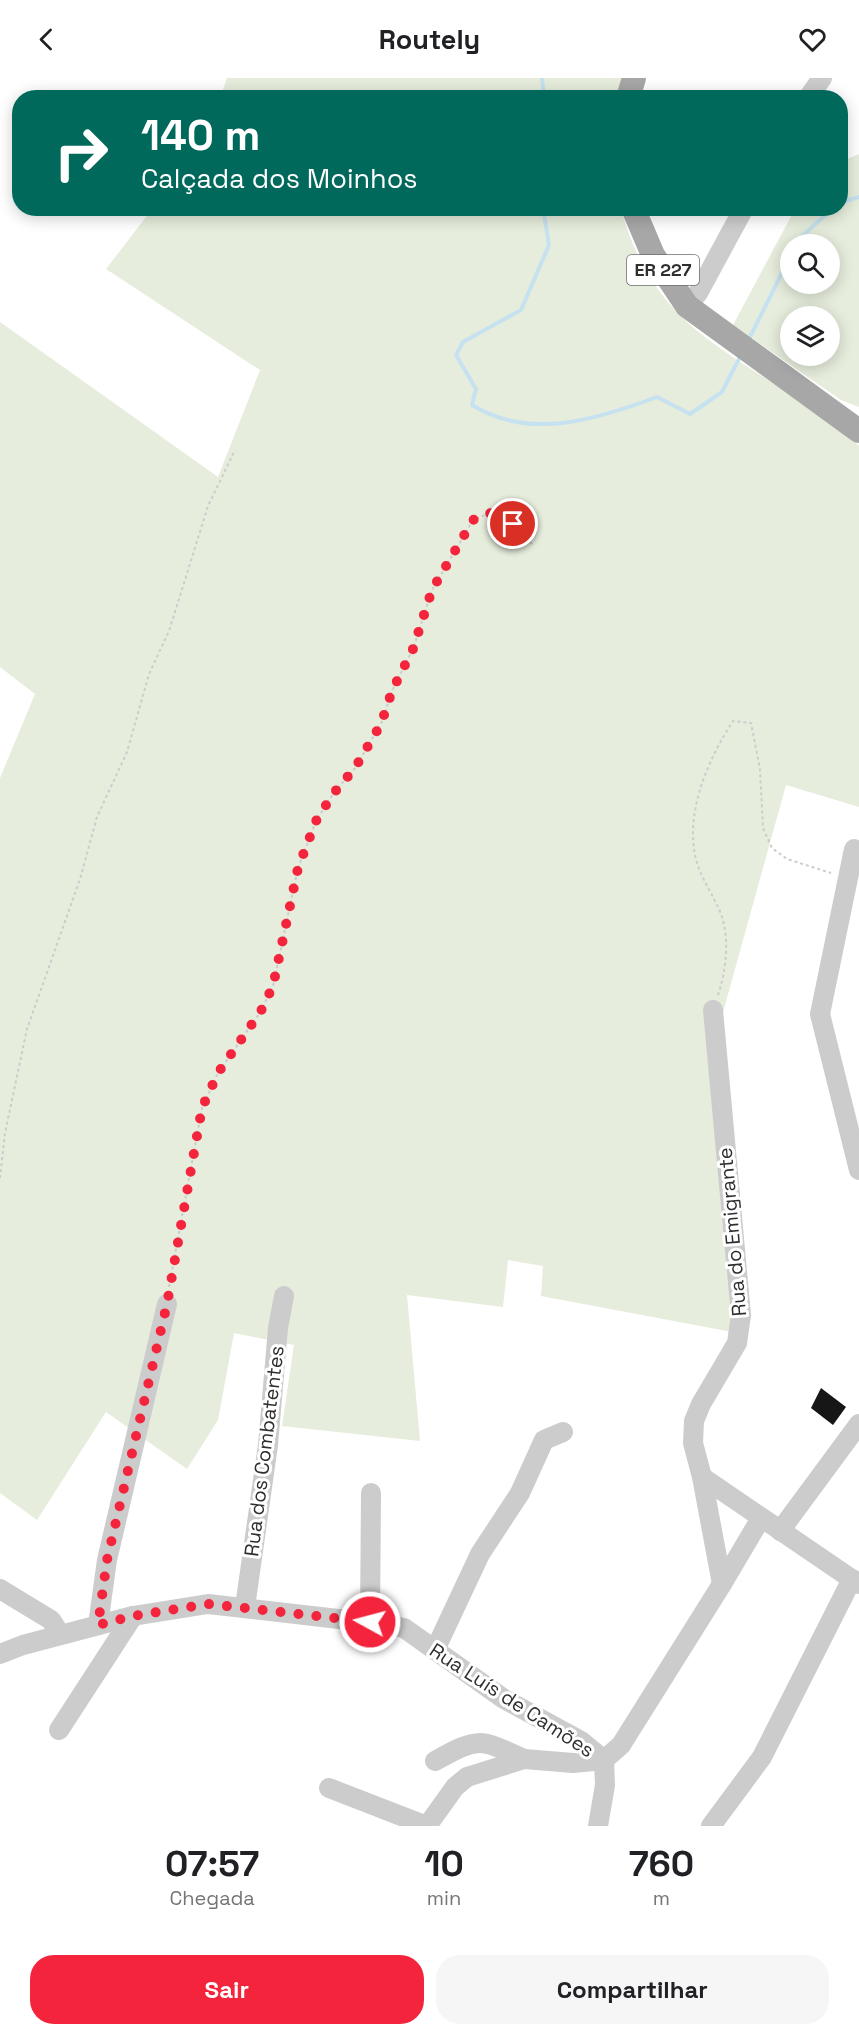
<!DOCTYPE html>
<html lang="pt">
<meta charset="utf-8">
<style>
:root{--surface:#fff;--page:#f6f6f6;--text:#202124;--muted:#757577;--accent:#f3243c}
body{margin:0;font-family:"Space Grotesk",sans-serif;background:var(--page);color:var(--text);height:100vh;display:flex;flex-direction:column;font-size:22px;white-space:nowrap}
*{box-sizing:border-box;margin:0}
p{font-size:20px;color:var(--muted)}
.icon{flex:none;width:33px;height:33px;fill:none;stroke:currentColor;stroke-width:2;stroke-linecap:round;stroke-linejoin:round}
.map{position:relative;height:1748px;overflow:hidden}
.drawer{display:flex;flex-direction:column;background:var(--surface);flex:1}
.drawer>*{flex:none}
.banner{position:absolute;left:12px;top:12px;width:836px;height:126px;border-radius:24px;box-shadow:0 3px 15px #0003;background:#00695c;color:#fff;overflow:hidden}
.controls{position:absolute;left:780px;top:156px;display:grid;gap:12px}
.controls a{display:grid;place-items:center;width:60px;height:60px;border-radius:50%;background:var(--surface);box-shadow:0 3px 15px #0003;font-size:30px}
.pin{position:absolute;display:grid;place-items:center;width:51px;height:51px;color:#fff;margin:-26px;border:3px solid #fff;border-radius:50%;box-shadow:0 2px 6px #0007}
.me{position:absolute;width:66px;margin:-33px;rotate:277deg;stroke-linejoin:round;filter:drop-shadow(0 0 4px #0008)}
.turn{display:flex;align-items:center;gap:21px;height:126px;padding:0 30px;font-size:27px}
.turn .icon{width:78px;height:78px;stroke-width:2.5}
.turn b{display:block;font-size:42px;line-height:51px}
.eta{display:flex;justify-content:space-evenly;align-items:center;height:102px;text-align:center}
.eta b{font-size:36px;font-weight:800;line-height:42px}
.button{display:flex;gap:12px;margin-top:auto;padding:12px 30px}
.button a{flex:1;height:69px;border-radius:24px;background:var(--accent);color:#fff;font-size:24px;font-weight:800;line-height:69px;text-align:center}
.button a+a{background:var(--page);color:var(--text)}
header{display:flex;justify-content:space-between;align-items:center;height:78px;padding:0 30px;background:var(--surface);font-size:27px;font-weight:800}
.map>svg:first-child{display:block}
.green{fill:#e6eddc;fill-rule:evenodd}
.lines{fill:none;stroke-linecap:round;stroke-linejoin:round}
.stream{stroke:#c6e1ef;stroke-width:4}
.building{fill:#161616}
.path{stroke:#ccc;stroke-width:2;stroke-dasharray:3 3;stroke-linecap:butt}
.minor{stroke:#ccc;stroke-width:20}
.major{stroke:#a7a7a7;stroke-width:24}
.route{stroke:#f3243c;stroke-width:10;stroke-dasharray:0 18}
.labels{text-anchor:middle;stroke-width:6;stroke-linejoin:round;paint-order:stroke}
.shield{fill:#fff;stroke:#6d6d6d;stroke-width:1.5}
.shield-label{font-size:18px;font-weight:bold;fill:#2f2f2f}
.street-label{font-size:20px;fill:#2f2f2f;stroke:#fff}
</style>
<header><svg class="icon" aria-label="back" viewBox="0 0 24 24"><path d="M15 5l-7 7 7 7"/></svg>Routely<svg class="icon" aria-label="heart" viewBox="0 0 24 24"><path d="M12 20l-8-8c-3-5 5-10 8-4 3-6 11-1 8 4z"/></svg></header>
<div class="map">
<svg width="859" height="1748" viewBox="0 0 859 1748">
<rect width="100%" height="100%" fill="#fff"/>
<g class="green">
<path d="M 227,0 L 632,0 L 626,20 L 220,20 Z"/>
<path d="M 859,76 L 859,329 L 841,322 L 733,247 L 795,131 L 840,130 L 840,84 ZM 790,166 L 830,166 L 830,206 L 790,206 ZM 790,238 L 830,238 L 830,278 L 790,278 Z"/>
<path d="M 157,131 L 621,131 C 649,233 706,262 789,315 C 814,331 840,346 859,368 L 859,729 L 786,707 L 722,938 L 743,1256 L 541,1218 L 543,1188 L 508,1182 L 503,1229 L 407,1217 L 420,1363 L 282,1348 L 294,1267 L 234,1255 L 218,1342 L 187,1391 L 106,1334 L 37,1442 L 0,1415 L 0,700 L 35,616 L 0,589 L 0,244 L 218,399 L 260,292 L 106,191 L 146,139 Z"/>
</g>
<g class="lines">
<g class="stream">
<path d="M 542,0 L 544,20"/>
<path d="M 840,125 L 859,119"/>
<path d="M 543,130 L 549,167 L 521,232 L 463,264 L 456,277 L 476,311 L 472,327 C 530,363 598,341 657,319 L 690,336 L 722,314 L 740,279"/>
<path d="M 797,166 L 800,160 L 833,130"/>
<path d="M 749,261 L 790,179"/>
</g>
</g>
<path class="building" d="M 821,1310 L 846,1329 L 833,1347 L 811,1330 Z"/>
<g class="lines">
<g class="path">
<path d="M 718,917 C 726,893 730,861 721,836 C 713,816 699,798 695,777 C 686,731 709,680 733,643 L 751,645 L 760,691 L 763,750 L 772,770 L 787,781 L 831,795"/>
<path d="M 0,1100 L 5,1055 L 27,951 L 80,801 L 97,739 L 127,674 L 149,596 L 169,553 L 208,428 L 235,372"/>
<path d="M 169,1209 L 202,1030 L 218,995 L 261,933 L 273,908 L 298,790 L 316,743 L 333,716 L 355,690 L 381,646 L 392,613 L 413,571 L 432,512 L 473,442 L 490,435 L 504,438 L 534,468"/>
</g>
<g class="minor">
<path d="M 808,20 L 822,0"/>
<path d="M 687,228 L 698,215 L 744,130"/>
<path d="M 854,771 L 820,936 L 859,1092"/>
<path d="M 702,1399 L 693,1365 L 694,1343 L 701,1326 L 737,1265 L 741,1237 L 713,932"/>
<path d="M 761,1440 L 722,1506 L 702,1399 L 859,1506"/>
<path d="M 780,1453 L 859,1346"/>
<path d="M 0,1511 L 51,1542 L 60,1556"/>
<path d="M 245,1529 L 268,1367 L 278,1250 L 284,1218"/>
<path d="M 370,1544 L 371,1415"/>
<path d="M 98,1547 L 107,1482 L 167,1226"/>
<path d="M 435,1572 L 480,1476 L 520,1415 L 544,1362 L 563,1354"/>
<path d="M 0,1576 L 23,1567 L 133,1538 L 208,1526 L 382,1546 L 404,1550 L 504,1621 L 581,1663 L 604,1682"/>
<path d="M 59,1652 L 133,1538"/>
<path d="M 604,1682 L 621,1667 L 722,1506"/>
<path d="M 435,1683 C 478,1659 479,1660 524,1681"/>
<path d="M 329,1710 L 427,1748 L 455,1709 L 467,1699 L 524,1681 L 573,1685 L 604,1682"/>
<path d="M 598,1748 L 605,1707 L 604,1682"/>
<path d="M 711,1748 L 762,1679 L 852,1501"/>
</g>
<g class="major">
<path d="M 628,20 L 634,0"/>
<path d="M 633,130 L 653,177 L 687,228 L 859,353"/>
</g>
</g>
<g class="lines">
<path class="route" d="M 370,1544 L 208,1526 L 133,1538 L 98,1547 L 107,1482 L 167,1226 L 202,1030 L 218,995 L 261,933 L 273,908 L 298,790 L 316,743 L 333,716 L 355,690 L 381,646 L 392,613 L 413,571 L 432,512 L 473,442 L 489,435 L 504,438 L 513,446"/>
</g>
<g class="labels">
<rect class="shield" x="627" y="177" width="72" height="30" rx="4.5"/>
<g class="shield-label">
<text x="663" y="198">ER 227</text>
</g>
<g class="street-label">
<text transform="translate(732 1154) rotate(-95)" y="7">Rua do Emigrante</text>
<text transform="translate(264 1373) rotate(-83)" y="7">Rua dos Combatentes</text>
<text transform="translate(512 1622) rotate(33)" y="7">Rua Luís de Camões</text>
</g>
</g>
</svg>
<div class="controls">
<a><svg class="icon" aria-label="search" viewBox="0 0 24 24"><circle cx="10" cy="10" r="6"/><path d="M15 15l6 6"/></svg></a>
<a><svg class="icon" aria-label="layers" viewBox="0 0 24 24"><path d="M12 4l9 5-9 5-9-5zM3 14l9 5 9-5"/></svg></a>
</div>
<div class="pin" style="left:513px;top:446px;background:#d93025"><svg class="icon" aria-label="arrive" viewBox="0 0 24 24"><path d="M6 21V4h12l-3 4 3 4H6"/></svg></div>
<svg class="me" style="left:370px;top:1544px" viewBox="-20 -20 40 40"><circle r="17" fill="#f3243c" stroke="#fff" stroke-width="3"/><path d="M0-11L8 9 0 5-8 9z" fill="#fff"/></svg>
<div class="banner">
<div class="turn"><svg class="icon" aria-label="right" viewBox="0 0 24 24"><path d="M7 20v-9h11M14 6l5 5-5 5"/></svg><div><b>140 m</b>Calçada dos Moinhos</div></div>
</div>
</div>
<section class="drawer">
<div class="eta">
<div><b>07:57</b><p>Chegada</p></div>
<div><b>10</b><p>min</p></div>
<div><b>760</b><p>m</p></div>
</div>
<div class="button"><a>Sair</a><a>Compartilhar</a></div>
</section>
